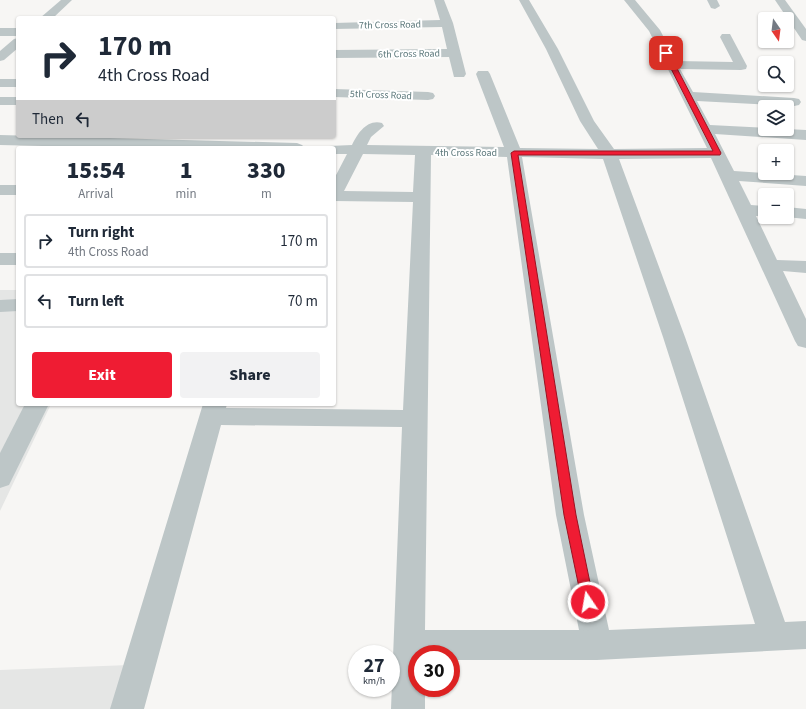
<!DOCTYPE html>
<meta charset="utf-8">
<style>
:root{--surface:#fff;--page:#f2f2f3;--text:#1f2937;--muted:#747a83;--line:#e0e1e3;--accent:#ef1c33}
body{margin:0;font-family:"Source Sans 3",sans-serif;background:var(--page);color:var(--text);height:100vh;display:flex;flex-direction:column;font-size:15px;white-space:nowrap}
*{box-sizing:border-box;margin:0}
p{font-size:13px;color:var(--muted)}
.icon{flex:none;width:22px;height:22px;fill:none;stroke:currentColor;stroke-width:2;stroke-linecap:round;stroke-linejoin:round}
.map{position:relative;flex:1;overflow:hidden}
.drawer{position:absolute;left:16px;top:146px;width:320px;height:260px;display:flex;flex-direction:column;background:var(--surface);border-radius:4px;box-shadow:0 1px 3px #0004}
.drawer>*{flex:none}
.banner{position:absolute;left:16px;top:16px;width:320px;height:122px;border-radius:4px;box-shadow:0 1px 3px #0004;background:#fff;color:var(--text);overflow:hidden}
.needle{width:26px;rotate:166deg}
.controls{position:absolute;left:758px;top:12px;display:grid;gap:8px}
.controls a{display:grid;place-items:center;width:36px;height:36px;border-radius:4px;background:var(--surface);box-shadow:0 1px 3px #0004;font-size:20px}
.speed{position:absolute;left:348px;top:645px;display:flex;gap:8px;font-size:20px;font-weight:700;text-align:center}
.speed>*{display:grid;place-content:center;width:52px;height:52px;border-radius:50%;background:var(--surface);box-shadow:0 1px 3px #0004;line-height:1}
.speed small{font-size:10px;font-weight:400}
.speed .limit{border:6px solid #d22;background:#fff;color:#111}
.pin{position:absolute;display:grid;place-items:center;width:34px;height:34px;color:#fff;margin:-17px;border-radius:8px;box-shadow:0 2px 6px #0006}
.me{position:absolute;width:44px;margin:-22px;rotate:348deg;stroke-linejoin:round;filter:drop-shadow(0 0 3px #0008)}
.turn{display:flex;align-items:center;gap:14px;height:84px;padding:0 16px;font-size:18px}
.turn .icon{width:52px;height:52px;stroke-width:2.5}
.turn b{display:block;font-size:28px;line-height:34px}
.then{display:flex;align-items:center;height:38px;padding:0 16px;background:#0003;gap:8px;font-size:15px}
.eta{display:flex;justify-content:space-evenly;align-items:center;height:68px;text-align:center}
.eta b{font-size:24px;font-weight:800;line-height:28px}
.action{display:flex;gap:8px;margin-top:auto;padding:8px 16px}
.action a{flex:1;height:46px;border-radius:4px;background:var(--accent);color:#fff;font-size:16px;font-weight:800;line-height:46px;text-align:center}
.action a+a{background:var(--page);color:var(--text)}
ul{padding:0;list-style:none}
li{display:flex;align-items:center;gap:12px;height:54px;margin:0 8px 6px;padding:0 8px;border:2px solid var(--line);border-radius:4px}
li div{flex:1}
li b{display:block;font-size:15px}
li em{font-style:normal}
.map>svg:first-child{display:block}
.built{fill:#e5e6e5}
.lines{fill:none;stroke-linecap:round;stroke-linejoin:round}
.minor{fill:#bdc6c7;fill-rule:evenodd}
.route{fill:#ef1c33;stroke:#9b1221}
.labels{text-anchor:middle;stroke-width:4;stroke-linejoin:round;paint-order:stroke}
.far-street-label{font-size:10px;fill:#5c787b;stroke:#fff}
</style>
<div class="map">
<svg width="806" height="709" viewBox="0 0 806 709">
<rect width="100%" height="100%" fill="#f7f6f4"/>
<g class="built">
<path d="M 0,290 L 18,290 L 18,404 L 51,404 L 0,511 Z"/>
<path d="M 129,665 L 116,709 L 0,709 L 0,670 Z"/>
</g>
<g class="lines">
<g class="minor">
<path d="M 61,0 L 72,0 L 53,18 L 40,18 Z"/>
<path d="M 434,0 L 444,0 L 453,23 L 466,74 L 464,77 L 454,77 L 449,57 L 334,58 L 334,50 L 447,49 L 442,27 L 334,29 L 334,23 L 440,20 Z"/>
<path d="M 519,0 L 529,0 L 558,49 L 594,121 L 614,149 L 707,148 L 649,31 L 624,0 L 635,0 L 660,30 L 676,61 L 733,62 L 720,37 L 722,34 L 730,34 L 747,66 L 746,69 L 741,70 L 680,69 L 693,92 L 794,98 L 799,99 L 801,102 L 799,105 L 794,106 L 697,101 L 710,125 L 806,130 L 806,140 L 715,134 L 734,171 L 806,176 L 806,186 L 739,181 L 751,205 L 765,206 L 765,216 L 756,216 L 777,260 L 806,261 L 806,273 L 783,271 L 806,319 L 806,348 L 798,346 L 795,341 L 711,158 L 619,159 L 685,337 L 785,622 L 806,621 L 806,649 L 597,660 L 451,660 L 451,654 L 417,654 L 417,688 L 425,688 L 425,709 L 391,709 L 402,427 L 221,425 L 144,709 L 110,709 L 203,404 L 227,404 L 226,408 L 403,410 L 413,202 L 334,201 L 334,179 L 347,154 L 334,154 L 334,148 L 327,148 L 329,146 L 352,145 C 358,133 367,119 382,123 L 384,126 L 371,137 L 367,145 L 504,147 L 476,74 L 478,71 L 488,71 L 490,74 L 520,148 L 598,149 L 580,121 L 546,49 ZM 363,154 L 415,155 L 413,192 L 344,191 ZM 431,155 L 507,157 L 556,515 L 579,630 L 425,630 ZM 522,157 L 603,159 L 663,337 L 755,624 L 609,630 L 584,515 Z"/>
<path d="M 707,0 L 717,0 L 720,6 L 715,9 L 711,8 Z"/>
<path d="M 775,0 L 785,0 L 806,29 L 806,41 L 802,40 Z"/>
<rect x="0" y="28" width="18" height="8"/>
<path d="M 18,38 L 18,48 L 4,60 L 0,61 L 0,51 L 14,39 Z"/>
<rect x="0" y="79" width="18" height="8"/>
<path d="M 334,89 L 428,92 L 433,93 L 435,96 L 433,99 L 428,100 L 334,97 Z"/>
<rect x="0" y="97" width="18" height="8"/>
<path d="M 0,135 L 297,143 L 302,145 L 305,148 L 127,148 L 0,145 Z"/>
<rect x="0" y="185" width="18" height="10"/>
<path d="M 787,207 L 806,209 L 806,219 L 786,217 Z"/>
<rect x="0" y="253" width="18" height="12"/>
<path d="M 18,299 L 18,311 L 0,312 L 0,300 Z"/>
<path d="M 25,404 L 49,404 L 9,485 L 0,488 L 0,453 Z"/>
</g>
</g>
<path class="route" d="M 666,52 L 669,53 L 721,153 L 720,155 L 518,155 L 576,515 L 594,602 L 593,606 L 588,607 L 584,606 L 582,602 L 564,515 L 511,153 L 514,151 L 713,151 L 663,53 Z"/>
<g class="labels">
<g class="far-street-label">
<text transform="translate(390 24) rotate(-1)" y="4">7th Cross Road</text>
<text transform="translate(409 53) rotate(-1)" y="4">6th Cross Road</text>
<text transform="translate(381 94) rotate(2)" y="4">5th Cross Road</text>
<text x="466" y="156">4th Cross Road</text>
</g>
</g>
</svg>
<div class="controls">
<a><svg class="needle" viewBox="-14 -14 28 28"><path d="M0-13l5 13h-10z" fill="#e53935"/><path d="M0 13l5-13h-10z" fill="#747a83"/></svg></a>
<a><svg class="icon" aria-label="search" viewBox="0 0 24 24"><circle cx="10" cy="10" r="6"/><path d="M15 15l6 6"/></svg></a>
<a><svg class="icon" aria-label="layers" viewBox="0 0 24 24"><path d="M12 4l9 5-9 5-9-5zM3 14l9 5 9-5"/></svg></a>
<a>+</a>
<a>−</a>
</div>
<div class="speed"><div>27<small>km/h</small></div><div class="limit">30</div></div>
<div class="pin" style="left:666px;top:53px;background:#d93025"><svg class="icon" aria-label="arrive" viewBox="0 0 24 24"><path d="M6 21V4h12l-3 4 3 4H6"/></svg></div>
<svg class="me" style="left:588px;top:602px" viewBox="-20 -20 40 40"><circle r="17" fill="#ef1c33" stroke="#fff" stroke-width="3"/><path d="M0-11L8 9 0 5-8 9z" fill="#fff"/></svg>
<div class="banner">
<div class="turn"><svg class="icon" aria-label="right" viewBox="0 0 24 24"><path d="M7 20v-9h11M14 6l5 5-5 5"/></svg><div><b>170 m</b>4th Cross Road</div></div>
<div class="then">Then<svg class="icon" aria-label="left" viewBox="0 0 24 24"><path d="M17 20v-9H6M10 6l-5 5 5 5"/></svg></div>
</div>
<section class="drawer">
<div class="eta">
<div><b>15:54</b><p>Arrival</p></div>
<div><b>1</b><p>min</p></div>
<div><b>330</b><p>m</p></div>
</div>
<ul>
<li><svg class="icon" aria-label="right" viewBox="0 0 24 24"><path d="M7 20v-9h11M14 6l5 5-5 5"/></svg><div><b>Turn right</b><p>4th Cross Road</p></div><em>170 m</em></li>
<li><svg class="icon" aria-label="left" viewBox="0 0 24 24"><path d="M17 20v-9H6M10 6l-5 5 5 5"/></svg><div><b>Turn left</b></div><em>70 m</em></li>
</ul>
<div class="action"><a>Exit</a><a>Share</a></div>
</section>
</div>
